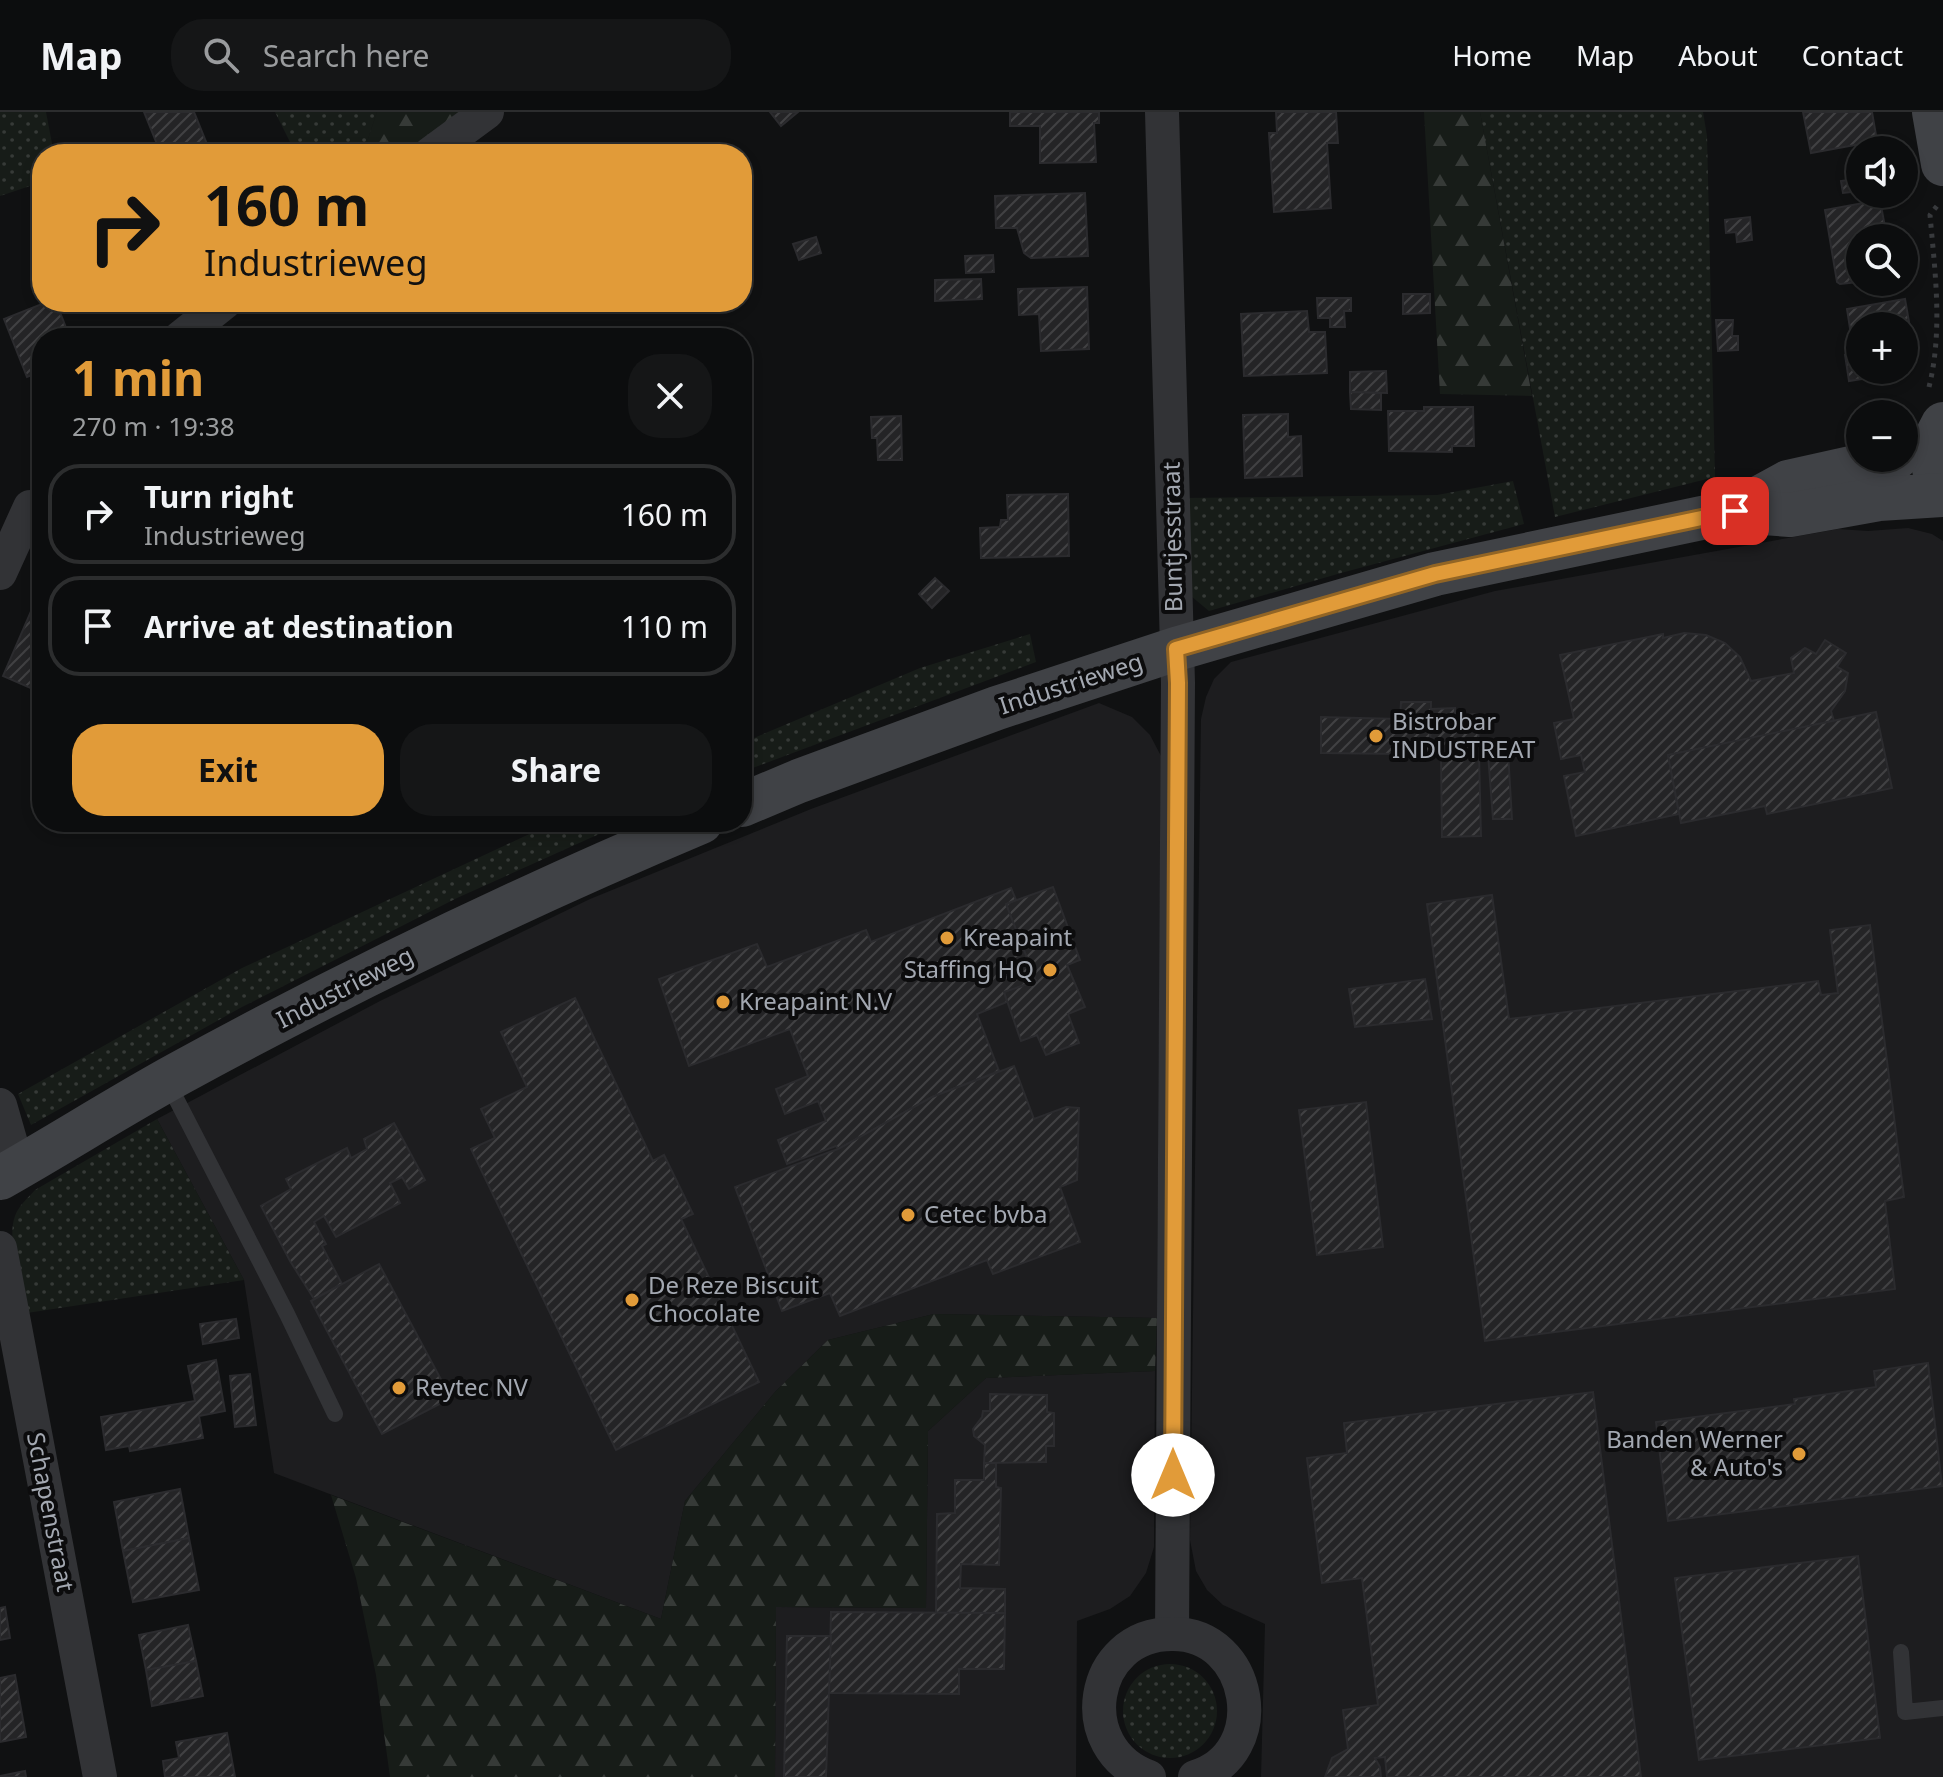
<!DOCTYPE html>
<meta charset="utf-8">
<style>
:root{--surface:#0c0d0e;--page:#151617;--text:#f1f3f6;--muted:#9a9c9e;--line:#2c2d2e;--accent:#e19b39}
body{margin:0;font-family:"Noto Sans",sans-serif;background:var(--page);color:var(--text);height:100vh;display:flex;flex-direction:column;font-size:30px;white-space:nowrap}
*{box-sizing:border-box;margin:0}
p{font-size:26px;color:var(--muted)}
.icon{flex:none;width:44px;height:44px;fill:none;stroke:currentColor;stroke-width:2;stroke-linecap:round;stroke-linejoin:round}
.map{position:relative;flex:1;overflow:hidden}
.side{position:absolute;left:32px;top:216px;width:720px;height:504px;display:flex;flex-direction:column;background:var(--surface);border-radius:32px;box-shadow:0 4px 12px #0003,0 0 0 2px var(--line)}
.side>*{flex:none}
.top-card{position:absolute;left:32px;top:32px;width:720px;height:168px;border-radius:32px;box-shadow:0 4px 12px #0003,0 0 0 2px var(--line);background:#e19b39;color:#111;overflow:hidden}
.controls{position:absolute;left:1846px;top:24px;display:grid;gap:16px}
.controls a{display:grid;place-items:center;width:72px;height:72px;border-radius:50%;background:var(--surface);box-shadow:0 4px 12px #0003,0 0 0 2px var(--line);font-size:40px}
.pin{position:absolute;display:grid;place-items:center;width:68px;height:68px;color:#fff;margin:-34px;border-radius:16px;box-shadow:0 4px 12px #0006}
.me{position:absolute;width:88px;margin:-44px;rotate:0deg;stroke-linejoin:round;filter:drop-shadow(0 0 6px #0008)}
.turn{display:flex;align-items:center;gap:28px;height:168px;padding:0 40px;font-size:36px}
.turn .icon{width:104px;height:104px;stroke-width:2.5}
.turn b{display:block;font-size:56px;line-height:68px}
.round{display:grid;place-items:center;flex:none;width:84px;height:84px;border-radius:32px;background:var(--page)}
.summary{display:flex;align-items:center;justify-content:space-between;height:136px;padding:0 40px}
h1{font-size:48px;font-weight:700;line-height:60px;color:var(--accent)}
.action{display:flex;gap:16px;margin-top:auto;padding:16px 40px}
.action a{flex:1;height:92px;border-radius:32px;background:var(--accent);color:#111;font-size:32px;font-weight:700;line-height:92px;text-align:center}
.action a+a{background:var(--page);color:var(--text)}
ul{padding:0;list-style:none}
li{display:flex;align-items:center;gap:24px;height:100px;margin:0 16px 12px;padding:0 24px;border:4px solid var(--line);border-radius:32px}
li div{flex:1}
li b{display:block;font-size:30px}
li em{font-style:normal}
header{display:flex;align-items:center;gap:48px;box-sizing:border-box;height:112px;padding:0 40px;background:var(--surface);border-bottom:2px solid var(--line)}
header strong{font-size:38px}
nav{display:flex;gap:44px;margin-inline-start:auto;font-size:28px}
.search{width:560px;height:72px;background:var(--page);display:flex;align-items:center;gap:20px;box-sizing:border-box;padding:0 28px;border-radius:32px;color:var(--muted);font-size:30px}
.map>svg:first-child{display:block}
.built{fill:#1d1d1f}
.grass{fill:url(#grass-dots)}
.forest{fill:url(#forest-firs)}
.building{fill:url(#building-hatch);stroke:#2b2b2e;stroke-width:2}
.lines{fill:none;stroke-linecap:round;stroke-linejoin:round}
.path{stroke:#383a3d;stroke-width:5;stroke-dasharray:4 6;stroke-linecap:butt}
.lane{stroke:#323336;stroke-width:16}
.street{stroke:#323336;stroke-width:34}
.secondary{stroke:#404246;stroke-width:44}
.route-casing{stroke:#926525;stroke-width:20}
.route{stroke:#e19b39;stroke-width:14}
.poi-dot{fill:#e19b39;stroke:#0c0c0d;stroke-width:3}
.labels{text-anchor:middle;stroke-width:8;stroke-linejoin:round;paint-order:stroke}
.street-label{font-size:24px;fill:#a3a8b1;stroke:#0c0c0d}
.poi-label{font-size:24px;fill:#a3a8b1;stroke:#0c0c0d;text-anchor:start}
</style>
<header>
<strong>Map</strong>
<div class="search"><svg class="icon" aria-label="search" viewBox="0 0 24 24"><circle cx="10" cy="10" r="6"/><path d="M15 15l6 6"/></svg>Search here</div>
<nav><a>Home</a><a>Map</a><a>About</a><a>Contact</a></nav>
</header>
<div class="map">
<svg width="1943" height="1665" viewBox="0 0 1943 1665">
<defs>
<pattern id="grass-dots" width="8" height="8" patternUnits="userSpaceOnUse" patternTransform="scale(2)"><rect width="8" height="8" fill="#171c18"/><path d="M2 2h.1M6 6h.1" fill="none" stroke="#363a37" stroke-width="1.8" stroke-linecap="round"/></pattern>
<pattern id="forest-firs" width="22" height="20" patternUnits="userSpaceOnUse" patternTransform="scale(2)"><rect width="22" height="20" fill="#171c18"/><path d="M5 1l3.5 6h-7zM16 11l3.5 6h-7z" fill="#363a37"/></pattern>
<pattern id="building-hatch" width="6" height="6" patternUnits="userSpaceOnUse" patternTransform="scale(2)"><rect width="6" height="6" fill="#242426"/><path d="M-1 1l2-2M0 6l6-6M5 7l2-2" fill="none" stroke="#414143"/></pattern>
</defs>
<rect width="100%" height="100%" fill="#101112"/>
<g class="built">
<path d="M 1908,416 L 1932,422 L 1943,429 L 1943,1665 L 1261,1665 L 1265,1512 L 1223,1493 L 1207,1478 L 1196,1459 L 1190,1428 L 1201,607 L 1206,585 L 1214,567 L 1231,550 L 1495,479 L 1838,417 L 1868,419 Z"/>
<path d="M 1099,591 L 1132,605 L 1150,623 L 1161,644 L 1157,1206 L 934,1202 L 828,1228 L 775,1280 L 685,1389 L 661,1507 L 274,1361 L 244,1168 L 157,1007 L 380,889 L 590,787 L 811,697 Z"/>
<path d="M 1155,1259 L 1154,1435 L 1146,1461 L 1130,1484 L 1110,1497 L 1077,1509 L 1076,1665 L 775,1665 L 776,1495 L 926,1496 L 928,1319 L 986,1266 Z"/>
</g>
<g class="grass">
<path d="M 0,0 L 46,0 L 54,42 L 42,42 L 42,70 L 0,84 Z"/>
<path d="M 275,0 L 377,0 L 363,42 L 296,42 Z"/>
<path d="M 1480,0 L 1703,0 L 1707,24 L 1715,365 L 1555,405 Z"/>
<path d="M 1513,369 L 1524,412 L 1341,461 L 1209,499 L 1191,484 L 1182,386 L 1437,383 Z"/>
<path d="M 1030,522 L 1036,550 L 742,660 L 742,631 L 920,556 Z"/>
<path d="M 555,710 L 626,710 L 457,786 L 242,895 L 31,1013 L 18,982 L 242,856 Z"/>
<path d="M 157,1007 L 244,1168 L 27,1201 C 22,1176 6,1127 15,1104 C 19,1093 28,1086 35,1078 Z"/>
<circle cx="1170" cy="1599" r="47"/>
</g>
<g class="forest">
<path d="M 377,0 L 461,0 L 403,42 L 363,42 Z"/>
<path d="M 1424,0 L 1480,0 L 1532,284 L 1440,282 Z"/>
<path d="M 934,1202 L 1157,1206 L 1155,1259 L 986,1266 L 928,1319 L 926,1496 L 776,1495 L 775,1665 L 390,1665 L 376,1563 L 356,1466 L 331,1383 L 661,1507 L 685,1389 L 775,1280 L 828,1228 Z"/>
</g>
<g class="building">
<path d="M 144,0 L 194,0 L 211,42 L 161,42 Z"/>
<path d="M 770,0 L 798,0 L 781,14 Z"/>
<path d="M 1010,0 L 1099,0 L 1099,11 L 1094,11 L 1096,50 L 1040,51 L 1040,14 L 1010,14 Z"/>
<path d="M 1276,0 L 1336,0 L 1338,31 L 1327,31 L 1331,96 L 1274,100 L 1269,21 L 1277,21 Z"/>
<path d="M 1803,0 L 1872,0 L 1877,29 L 1811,41 Z"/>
<path d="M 1860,66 L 1860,79 L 1843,81 L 1841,69 Z"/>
<path d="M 1085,81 L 1088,144 L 1031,146 L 1024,141 L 1017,116 L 996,116 L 995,84 Z"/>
<path d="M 1880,88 L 1887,126 L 1860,126 L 1860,166 L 1858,170 L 1840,172 L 1837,170 L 1825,98 Z"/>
<path d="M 1750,105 L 1752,128 L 1737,130 L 1736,120 L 1726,121 L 1725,108 Z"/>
<path d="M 816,125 L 821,141 L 799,148 L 793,132 Z"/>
<path d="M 993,143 L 994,160 L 966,161 L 965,144 Z"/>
<path d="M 981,167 L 982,187 L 935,189 L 935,168 Z"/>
<path d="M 1087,175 L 1089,237 L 1041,239 L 1039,202 L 1019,203 L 1018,177 Z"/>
<path d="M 1403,182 L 1430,182 L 1430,201 L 1403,202 Z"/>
<path d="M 1317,186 L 1351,186 L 1351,199 L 1344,199 L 1345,215 L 1330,215 L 1330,206 L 1318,206 Z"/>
<path d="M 1905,187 L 1916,250 L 1904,252 L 1904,214 L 1860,214 L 1860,258 L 1880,258 L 1881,264 L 1849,269 L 1845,243 L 1854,242 L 1847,197 Z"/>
<path d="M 47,190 L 56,190 L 70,226 L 42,226 L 42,259 L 27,265 L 4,207 Z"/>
<path d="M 1307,199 L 1309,220 L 1325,220 L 1327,261 L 1244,264 L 1241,202 Z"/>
<path d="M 1716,208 L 1733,208 L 1732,224 L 1738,224 L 1738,238 L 1718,239 Z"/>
<path d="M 1386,259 L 1387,281 L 1350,280 L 1350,260 Z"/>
<path d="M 1350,280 L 1381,281 L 1381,298 L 1351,297 Z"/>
<path d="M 1424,295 L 1473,295 L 1474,334 L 1452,334 L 1452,340 L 1389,339 L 1388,299 L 1424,299 Z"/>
<path d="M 1288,302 L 1288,325 L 1301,324 L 1302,364 L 1245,366 L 1243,303 Z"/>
<path d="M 901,304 L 902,348 L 878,348 L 877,326 L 872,326 L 871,305 Z"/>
<path d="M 1068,382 L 1069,444 L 981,446 L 980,416 L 1000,415 L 1001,408 L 1008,408 L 1007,383 Z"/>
<path d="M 935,466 L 949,479 L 932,496 L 919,482 Z"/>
<path d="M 35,490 L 42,493 L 42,560 L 35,578 L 3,564 Z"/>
<path d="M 1684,521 L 1706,523 L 1725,531 L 1740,545 L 1751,569 L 1794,561 L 1791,546 L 1805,536 L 1816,542 L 1825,528 L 1846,541 L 1837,555 L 1848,561 L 1845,579 L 1831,599 L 1834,609 L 1668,643 L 1679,702 L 1576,724 L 1564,664 L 1585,660 L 1581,643 L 1561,647 L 1554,611 L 1574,607 L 1560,543 L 1663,522 L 1663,526 Z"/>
<path d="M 1401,590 L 1431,590 L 1430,643 L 1400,645 L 1400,642 L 1321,641 L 1321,605 L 1400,607 Z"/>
<path d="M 1455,596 L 1455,603 L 1478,602 L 1481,724 L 1442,725 L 1441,645 L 1430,644 L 1431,597 Z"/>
<path d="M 1876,600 L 1892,676 L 1767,702 L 1765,694 L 1681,711 L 1668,643 Z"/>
<path d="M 1508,640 L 1512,707 L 1493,707 L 1488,642 Z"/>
<path d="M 1053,775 L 1080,848 L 1067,853 L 1085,895 L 1068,902 L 1079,931 L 1046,943 L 1037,923 L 1021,929 L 1004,880 L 1036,869 L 1006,792 Z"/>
<path d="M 1011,776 L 1016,788 L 1006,792 L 1036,869 L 1004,880 L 1007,890 L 977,902 L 999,959 L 932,985 L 838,1037 L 836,1034 L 787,1052 L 778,1028 L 826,1009 L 818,989 L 785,1002 L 776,977 L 808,964 L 790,917 L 689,954 L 659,867 L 757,832 L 767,855 L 866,818 L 871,830 Z"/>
<path d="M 1492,783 L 1509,907 L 1818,869 L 1821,883 L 1838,881 L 1830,818 L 1870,813 L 1904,1085 L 1885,1089 L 1895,1177 L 1485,1229 L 1427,792 Z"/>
<path d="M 1425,867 L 1432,907 L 1355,915 L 1349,877 Z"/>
<path d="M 575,886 L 653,1049 L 664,1043 L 693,1102 L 681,1107 L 759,1270 L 616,1338 L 471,1037 L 495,1026 L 481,997 L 527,975 L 501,920 Z"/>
<path d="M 1014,954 L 1034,1007 L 1066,995 L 1079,996 L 1077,1068 L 1060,1075 L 1080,1130 L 993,1162 L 987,1148 L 840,1204 L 830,1181 L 782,1199 L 735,1075 L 838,1037 L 932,985 Z"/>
<path d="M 1366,990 L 1383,1135 L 1317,1143 L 1299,998 Z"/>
<path d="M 394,1011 L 425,1068 L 409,1077 L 402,1065 L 390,1071 L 400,1091 L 336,1125 L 324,1104 L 314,1110 L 326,1132 L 322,1134 L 342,1172 L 314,1187 L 290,1149 L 261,1094 L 291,1077 L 286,1067 L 347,1036 L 351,1046 L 367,1037 L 364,1027 Z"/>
<path d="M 379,1152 L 451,1286 L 382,1322 L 311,1189 Z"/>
<path d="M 236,1207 L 239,1226 L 203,1232 L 200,1212 Z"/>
<path d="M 216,1248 L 225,1299 L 199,1304 L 203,1326 L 130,1339 L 129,1334 L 106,1338 L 101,1305 L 195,1289 L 188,1254 Z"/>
<path d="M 1928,1251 L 1942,1374 L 1668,1409 L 1656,1310 L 1795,1292 L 1794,1287 L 1876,1275 L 1874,1259 Z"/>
<path d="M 250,1262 L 256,1313 L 235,1315 L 230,1264 Z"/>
<path d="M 1593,1280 L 1641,1665 L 1387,1665 L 1385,1645 L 1375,1646 L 1380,1655 L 1381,1665 L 1325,1665 L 1332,1646 L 1348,1637 L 1343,1598 L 1378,1593 L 1362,1466 L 1322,1471 L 1307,1346 L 1347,1341 L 1344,1311 Z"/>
<path d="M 990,1282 L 1047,1283 L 1047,1300 L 1054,1301 L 1054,1334 L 1046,1334 L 1046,1350 L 984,1351 L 985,1333 L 974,1324 L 973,1317 L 982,1305 L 983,1299 L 990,1299 Z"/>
<path d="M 984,1351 L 996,1351 L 996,1375 L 1001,1376 L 999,1453 L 961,1452 L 960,1476 L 1005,1477 L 1005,1501 L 936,1502 L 937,1402 L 955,1401 L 955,1368 L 984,1368 Z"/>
<path d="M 180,1377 L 189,1426 L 123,1439 L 114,1390 Z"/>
<path d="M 189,1426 L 199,1478 L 133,1490 L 123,1439 Z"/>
<path d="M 1858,1444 L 1880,1626 L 1699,1648 L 1675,1466 Z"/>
<path d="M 5,1495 L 10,1526 L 0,1528 L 0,1496 Z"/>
<path d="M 831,1500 L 1005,1501 L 1004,1557 L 959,1557 L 959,1582 L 829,1581 Z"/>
<path d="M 188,1513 L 196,1549 L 146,1558 L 139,1523 Z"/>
<path d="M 787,1524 L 831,1524 L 826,1665 L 784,1665 Z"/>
<path d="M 196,1549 L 203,1584 L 152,1594 L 146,1558 Z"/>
<path d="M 15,1563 L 26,1625 L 0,1630 L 0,1566 Z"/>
<path d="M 227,1621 L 235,1665 L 165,1665 L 163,1649 L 179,1646 L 176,1630 Z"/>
<path d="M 25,1659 L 26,1665 L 0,1665 L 0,1664 Z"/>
</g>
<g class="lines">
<path class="path" d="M 1929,275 C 1943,219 1935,160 1930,103 L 1940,90"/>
<g class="lane">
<path d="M 168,971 L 287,1202 L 335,1302"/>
<path d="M 1901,1540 L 1905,1600 L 1943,1596"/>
</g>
<g class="street">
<path d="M 1162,0 L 1178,571 L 1172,1522"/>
<path d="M 430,42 L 487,0"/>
<path d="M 180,226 L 225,190"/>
<path d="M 0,461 L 30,395"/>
<path d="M 0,993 L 18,1056"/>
<path d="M 0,1136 L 100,1665"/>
<path d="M 1149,1665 C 1071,1637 1089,1522 1172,1522 C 1253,1521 1273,1642 1195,1665"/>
</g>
<g class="secondary">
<path d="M 1934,0 L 1943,52"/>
<path d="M 1943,312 C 1930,334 1929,357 1943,379"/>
<path d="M 1735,399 L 1788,370 L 1896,346"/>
<path d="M 742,693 L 799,669 L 997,596 L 1176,537 L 1435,462 L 1735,399 L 1790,403 L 1879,387 L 1943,383"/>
<path d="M 0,1066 C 60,1032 118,995 178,962 C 348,869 523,785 701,710"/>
</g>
</g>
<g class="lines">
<g class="route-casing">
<path id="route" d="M 1173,1363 L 1178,571 L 1176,537 L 1435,462 L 1735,399"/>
</g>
<use href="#route" class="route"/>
</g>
<g class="poi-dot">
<circle cx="1376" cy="624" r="8"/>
<circle cx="947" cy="826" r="8"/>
<circle cx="1050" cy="858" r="8"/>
<circle cx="723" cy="890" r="8"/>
<circle cx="908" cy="1103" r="8"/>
<circle cx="632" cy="1188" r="8"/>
<circle cx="399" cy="1276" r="8"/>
<circle cx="1799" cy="1342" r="8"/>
</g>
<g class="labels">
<g class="street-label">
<text transform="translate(1173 425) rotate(-91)" y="8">Buntjesstraat</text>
<text transform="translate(1071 572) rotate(-18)" y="8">Industrieweg</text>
<text transform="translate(345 876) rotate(-27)" y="8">Industrieweg</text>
<text transform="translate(50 1400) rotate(79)" y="8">Schapenstraat</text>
</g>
<g class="poi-label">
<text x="1392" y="618">Bistrobar<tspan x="1392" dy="28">INDUSTREAT</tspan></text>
<text x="963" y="834">Kreapaint</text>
<text x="1034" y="866" text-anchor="end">Staffing HQ</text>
<text x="739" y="898">Kreapaint N.V</text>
<text x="924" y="1111">Cetec bvba</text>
<text x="648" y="1182">De Reze Biscuit<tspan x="648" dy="28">Chocolate</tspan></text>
<text x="415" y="1284">Reytec NV</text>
<text x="1783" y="1336" text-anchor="end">Banden Werner<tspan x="1783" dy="28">&amp; Auto's</tspan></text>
</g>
</g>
</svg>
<div class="controls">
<a><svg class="icon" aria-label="sound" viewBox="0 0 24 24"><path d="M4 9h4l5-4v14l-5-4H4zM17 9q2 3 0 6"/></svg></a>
<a><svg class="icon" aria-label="search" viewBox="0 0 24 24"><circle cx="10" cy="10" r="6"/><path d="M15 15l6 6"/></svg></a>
<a>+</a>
<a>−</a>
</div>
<div class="pin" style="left:1735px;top:399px;background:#d93025"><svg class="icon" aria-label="arrive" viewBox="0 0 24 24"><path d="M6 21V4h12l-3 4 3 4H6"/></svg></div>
<svg class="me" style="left:1173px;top:1363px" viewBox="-20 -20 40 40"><circle r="19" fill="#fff"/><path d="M0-13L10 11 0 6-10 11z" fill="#e19b39"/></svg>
<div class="top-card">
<div class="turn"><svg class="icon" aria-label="right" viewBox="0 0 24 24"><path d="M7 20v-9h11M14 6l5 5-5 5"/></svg><div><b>160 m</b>Industrieweg</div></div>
</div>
<section class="side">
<div class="summary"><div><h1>1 min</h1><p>270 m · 19:38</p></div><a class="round"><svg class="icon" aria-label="close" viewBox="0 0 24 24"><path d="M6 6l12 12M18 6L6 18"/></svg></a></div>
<ul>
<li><svg class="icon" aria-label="right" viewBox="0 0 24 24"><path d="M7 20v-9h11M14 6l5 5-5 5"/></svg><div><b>Turn right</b><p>Industrieweg</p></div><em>160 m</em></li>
<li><svg class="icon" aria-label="arrive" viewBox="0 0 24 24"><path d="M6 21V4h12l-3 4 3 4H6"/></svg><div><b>Arrive at destination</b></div><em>110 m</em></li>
</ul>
<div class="action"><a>Exit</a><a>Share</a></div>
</section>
</div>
